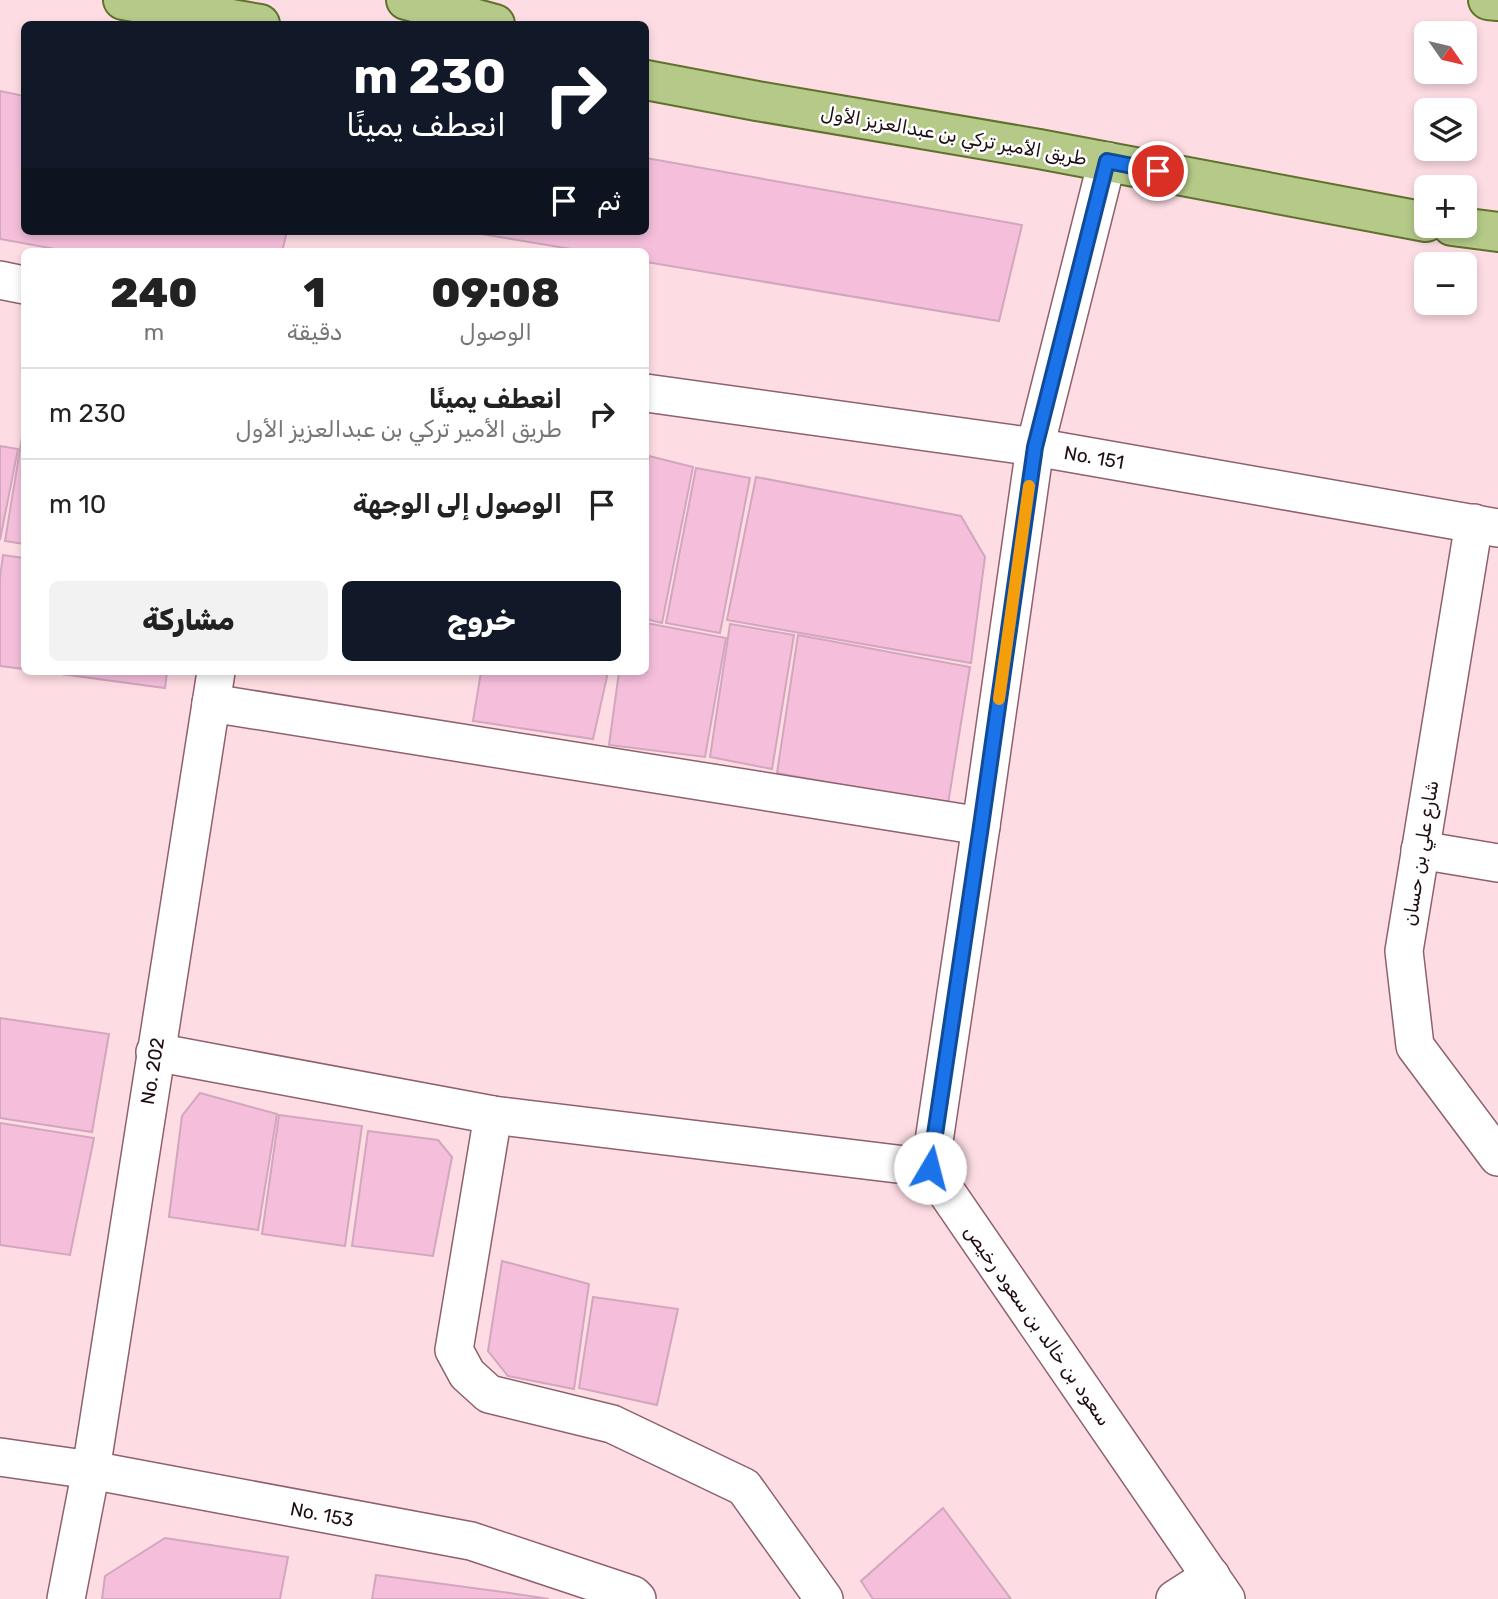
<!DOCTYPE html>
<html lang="ar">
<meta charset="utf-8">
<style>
:root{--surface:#fff;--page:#f2f2f2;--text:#222;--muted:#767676;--line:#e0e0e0;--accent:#111827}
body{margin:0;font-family:Rubik,Vazirmatn,sans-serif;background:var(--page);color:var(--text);direction:rtl;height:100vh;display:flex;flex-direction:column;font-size:26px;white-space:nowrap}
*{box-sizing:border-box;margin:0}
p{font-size:23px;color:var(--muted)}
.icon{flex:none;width:38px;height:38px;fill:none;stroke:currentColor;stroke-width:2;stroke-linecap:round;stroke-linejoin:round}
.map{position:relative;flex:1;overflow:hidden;direction:ltr}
.drawer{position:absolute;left:21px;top:248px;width:628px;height:427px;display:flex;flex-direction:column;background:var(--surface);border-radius:10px;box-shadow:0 4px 10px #0003;direction:rtl}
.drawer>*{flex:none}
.banner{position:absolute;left:21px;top:21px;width:628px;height:214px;border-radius:10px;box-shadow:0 4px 10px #0003;direction:rtl;background:#111827;color:#fff;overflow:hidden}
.needle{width:46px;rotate:124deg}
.tools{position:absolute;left:1414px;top:21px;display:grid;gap:14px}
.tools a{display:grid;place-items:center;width:63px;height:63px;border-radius:10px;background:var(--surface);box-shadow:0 4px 10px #0003;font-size:35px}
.pin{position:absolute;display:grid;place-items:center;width:60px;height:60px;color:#fff;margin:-30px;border:4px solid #fff;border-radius:50%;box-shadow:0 2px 7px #0007}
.me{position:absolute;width:77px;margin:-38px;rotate:8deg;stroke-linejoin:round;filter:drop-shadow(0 0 5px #0008)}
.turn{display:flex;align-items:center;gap:24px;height:147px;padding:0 28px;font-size:32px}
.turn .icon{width:91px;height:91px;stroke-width:2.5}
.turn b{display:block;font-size:49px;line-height:60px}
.then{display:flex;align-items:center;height:66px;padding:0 28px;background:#0003;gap:14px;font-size:26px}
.eta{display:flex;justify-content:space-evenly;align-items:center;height:119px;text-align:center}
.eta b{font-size:42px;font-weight:800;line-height:49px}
.button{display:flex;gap:14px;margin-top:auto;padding:14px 28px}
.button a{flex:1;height:80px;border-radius:10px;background:var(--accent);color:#fff;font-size:28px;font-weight:800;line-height:80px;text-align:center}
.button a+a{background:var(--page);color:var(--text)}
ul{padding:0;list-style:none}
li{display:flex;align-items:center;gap:21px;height:91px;padding:0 28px;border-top:2px solid var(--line)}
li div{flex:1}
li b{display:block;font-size:26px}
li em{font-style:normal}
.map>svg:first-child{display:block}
.building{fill:#f5bfdc;stroke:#d2a6bd;stroke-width:2}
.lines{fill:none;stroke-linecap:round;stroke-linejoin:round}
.minor-casing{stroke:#8e616b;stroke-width:40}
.major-casing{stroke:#61712d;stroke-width:42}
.minor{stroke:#fff;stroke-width:37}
.major{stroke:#b5ca89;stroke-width:38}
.route-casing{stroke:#114b97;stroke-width:18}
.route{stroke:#1a73e8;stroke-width:12}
.slow{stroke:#f59e0b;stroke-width:12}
.labels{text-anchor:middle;stroke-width:5;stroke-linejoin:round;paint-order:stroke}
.street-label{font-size:19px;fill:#1f0d12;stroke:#fff}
</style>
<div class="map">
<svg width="1498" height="1599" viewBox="0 0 1498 1599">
<rect width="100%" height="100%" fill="#fddde3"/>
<g class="building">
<path d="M 0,91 L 24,96 L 24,231 L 287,231 L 282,252 L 72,252 L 0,239 Z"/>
<path d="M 646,158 L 1022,225 L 999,321 L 646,262 L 646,252 L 589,252 L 464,231 L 646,231 Z"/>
<path d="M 24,425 L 24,544 L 5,541 Z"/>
<path d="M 0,446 L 18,449 L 0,540 Z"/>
<path d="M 649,456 L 693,467 L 662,623 L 646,619 L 646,475 Z"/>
<path d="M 696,468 L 750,478 L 720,633 L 666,623 Z"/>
<path d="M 756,477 L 961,516 L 985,557 L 971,663 L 727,620 Z"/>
<path d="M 3,555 L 24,558 L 24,669 L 0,666 L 0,577 Z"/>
<path d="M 646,623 L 726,638 L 705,757 L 609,745 L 619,672 L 646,672 Z"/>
<path d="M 730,624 L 794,635 L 772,769 L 710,757 Z"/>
<path d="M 798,635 L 970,667 L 948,804 L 777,773 Z"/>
<path d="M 46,672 L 167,672 L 165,688 Z"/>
<path d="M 481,672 L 608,672 L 593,739 L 473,721 Z"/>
<path d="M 0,1018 L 109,1034 L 92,1132 L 0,1118 Z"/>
<path d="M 200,1093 L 277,1114 L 258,1230 L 169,1217 L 182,1116 Z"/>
<path d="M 279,1115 L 362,1126 L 345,1246 L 262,1234 Z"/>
<path d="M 0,1123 L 94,1138 L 70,1255 L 0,1245 Z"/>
<path d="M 368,1131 L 438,1140 L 452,1157 L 433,1256 L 352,1246 Z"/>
<path d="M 502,1261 L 589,1284 L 574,1389 L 508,1376 L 488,1351 Z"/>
<path d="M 593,1297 L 678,1309 L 657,1405 L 579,1388 Z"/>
<path d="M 943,1508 L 1011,1599 L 873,1599 L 861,1581 Z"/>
<path d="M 165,1538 L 288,1557 L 280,1599 L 102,1599 L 105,1576 Z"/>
<path d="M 376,1575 L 503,1592 L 549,1599 L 372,1599 Z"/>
</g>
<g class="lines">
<g class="minor-casing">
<g id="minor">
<path d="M 1107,161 L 1035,447 L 981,826 L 930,1168 L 1226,1599"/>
<path d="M 0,280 L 24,285"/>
<path d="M 646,393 L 1035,447 L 1498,528"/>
<path d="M 1474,523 L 1404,951 L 1415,1046 L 1498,1157"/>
<path d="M 211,703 L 981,826"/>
<path d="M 1420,850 L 1498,863"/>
<path d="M 155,1052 L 493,1115 L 930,1168"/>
<path d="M 493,1115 L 454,1350 L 467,1374 L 489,1394 L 612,1424 L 744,1487 L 824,1599"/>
<path d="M 0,1457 L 91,1470 L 471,1541 L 633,1595 L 637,1599"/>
<path d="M 66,1599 L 91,1470 L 216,672"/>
<path d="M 1175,1599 L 1211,1576"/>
</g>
</g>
<g class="major-casing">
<g id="major">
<path d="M 123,0 L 260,24"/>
<path d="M 406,0 L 495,24"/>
<path d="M 1488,0 L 1498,1"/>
<path d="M 646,80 L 757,101 L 1039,149 L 1426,222"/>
<path d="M 1452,226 L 1498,232"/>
</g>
</g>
<use href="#minor" class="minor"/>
<use href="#major" class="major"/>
</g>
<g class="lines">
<g class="route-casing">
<path id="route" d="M 930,1168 L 981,826 L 1035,447 L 1107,161 L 1158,171"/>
</g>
<use href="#route" class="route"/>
<path class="slow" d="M 999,699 L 1029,486"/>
</g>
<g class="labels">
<g class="street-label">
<text transform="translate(954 135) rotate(10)" y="7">طريق الأمير تركي بن عبدالعزيز الأول</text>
<text transform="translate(1094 457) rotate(10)" y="7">No. 151</text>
<text transform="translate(1420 853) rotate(-81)" y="7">شارع علي بن حسان</text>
<text transform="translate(152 1071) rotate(-81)" y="7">No. 202</text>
<text transform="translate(1038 1325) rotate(55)" y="7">سعود بن خالد بن سعود رخيص</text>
<text transform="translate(322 1514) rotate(11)" y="7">No. 153</text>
</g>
</g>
</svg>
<div class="tools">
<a><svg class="needle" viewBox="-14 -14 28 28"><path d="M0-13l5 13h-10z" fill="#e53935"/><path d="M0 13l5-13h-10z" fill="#767676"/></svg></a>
<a><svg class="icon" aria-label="layers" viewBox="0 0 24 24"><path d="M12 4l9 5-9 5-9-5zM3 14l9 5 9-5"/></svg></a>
<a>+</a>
<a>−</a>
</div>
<div class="pin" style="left:1158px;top:171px;background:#d93025"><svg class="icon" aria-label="arrive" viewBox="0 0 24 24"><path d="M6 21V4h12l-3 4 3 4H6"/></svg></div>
<svg class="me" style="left:930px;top:1168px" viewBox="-20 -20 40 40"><circle r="19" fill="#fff"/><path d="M0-13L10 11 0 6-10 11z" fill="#1a73e8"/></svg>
<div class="banner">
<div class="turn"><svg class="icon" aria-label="right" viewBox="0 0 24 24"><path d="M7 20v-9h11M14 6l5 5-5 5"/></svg><div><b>230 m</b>انعطف يمينًا</div></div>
<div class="then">ثم<svg class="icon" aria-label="arrive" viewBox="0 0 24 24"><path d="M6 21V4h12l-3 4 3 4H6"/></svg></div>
</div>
<section class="drawer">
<div class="eta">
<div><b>09:08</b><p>الوصول</p></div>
<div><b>1</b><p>دقيقة</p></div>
<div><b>240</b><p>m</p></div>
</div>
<ul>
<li><svg class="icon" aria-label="right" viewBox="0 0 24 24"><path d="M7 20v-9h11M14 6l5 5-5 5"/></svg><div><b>انعطف يمينًا</b><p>طريق الأمير تركي بن عبدالعزيز الأول</p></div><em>230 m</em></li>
<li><svg class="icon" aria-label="arrive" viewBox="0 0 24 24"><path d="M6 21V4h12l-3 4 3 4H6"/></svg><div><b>الوصول إلى الوجهة</b></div><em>10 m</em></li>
</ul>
<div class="button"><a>خروج</a><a>مشاركة</a></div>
</section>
</div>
